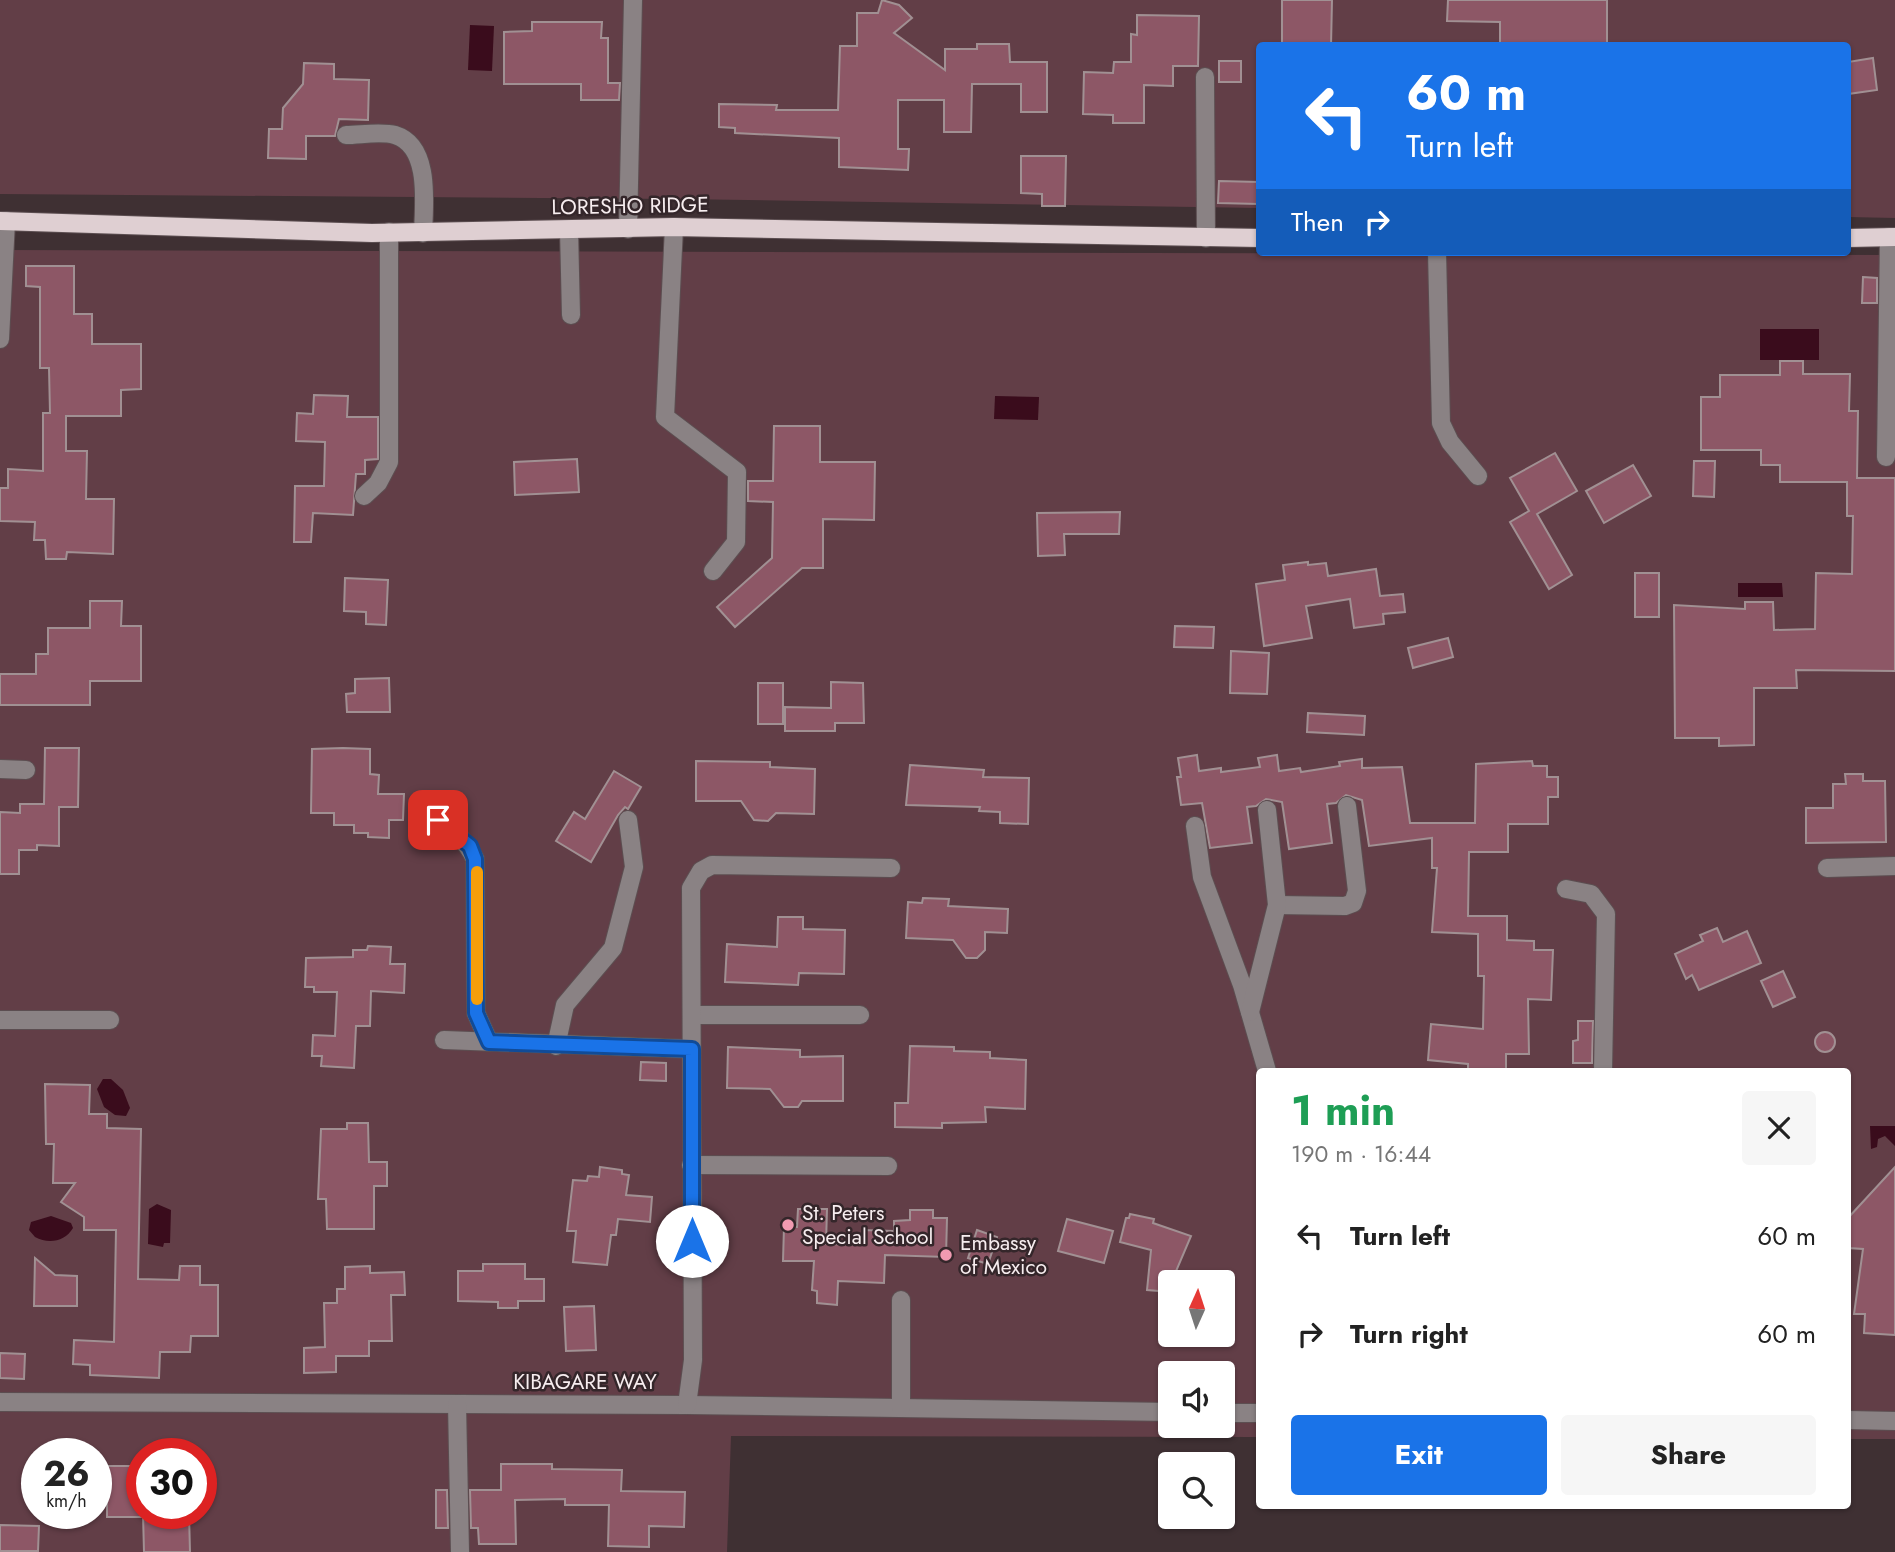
<!DOCTYPE html>
<meta charset="utf-8">
<style>
:root{--surface:#fff;--page:#f6f6f6;--text:#222;--muted:#767676;--accent:#1a73e8}
body{margin:0;font-family:Jost,sans-serif;background:var(--page);color:var(--text);height:100vh;display:flex;flex-direction:column;font-size:26px;white-space:nowrap}
*{box-sizing:border-box;margin:0}
p{font-size:23px;color:var(--muted)}
.icon{flex:none;width:38px;height:38px;fill:none;stroke:currentColor;stroke-width:2;stroke-linecap:round;stroke-linejoin:round}
.map{position:relative;flex:1;overflow:hidden}
.details{position:absolute;left:1256px;top:1068px;width:595px;height:441px;display:flex;flex-direction:column;background:var(--surface);border-radius:7px;box-shadow:0 2px 5px #0004}
.details>*{flex:none}
.top-card{position:absolute;left:1256px;top:42px;width:595px;height:214px;border-radius:7px;box-shadow:0 2px 5px #0004;background:#1a73e8;color:#fff;overflow:hidden}
.needle{width:46px;rotate:3deg}
.controls{position:absolute;left:1158px;top:1270px;display:grid;gap:14px}
.controls a{display:grid;place-items:center;width:77px;height:77px;border-radius:7px;background:var(--surface);box-shadow:0 2px 5px #0004;font-size:35px}
.speed{position:absolute;left:21px;top:1438px;display:flex;gap:14px;font-size:35px;font-weight:700;text-align:center}
.speed>*{display:grid;place-content:center;width:91px;height:91px;border-radius:50%;background:var(--surface);box-shadow:0 2px 5px #0004;line-height:1}
.speed small{font-size:18px;font-weight:400}
.speed .limit{border:10px solid #d22;background:#fff;color:#111}
.pin{position:absolute;display:grid;place-items:center;width:60px;height:60px;color:#fff;margin:-30px;border-radius:14px;box-shadow:0 4px 10px #0006}
.me{position:absolute;width:77px;margin:-38px;rotate:0deg;stroke-linejoin:round;filter:drop-shadow(0 0 5px #0008)}
.turn{display:flex;align-items:center;gap:24px;height:147px;padding:0 35px;font-size:32px}
.turn .icon{width:91px;height:91px;stroke-width:2.5}
.turn b{display:block;font-size:49px;line-height:60px}
.then{display:flex;align-items:center;height:66px;padding:0 35px;background:#0003;gap:14px;font-size:26px}
.round{display:grid;place-items:center;flex:none;width:74px;height:74px;border-radius:7px;background:var(--page)}
.summary{display:flex;align-items:center;justify-content:space-between;height:119px;padding:0 35px}
h1{font-size:42px;font-weight:700;line-height:52px;color:#1e9e55}
.primary-button{display:flex;gap:14px;margin-top:auto;padding:14px 35px}
.primary-button a{flex:1;height:80px;border-radius:7px;background:var(--accent);color:#fff;font-size:28px;font-weight:700;line-height:80px;text-align:center}
.primary-button a+a{background:var(--page);color:var(--text)}
ul{padding:0;list-style:none}
li{display:flex;align-items:center;gap:21px;height:98px;padding:0 35px}
li div{flex:1}
li b{display:block;font-size:26px}
li em{font-style:normal}
.map>svg:first-child{display:block}
.green{fill:#623e47;fill-rule:evenodd}
.water{fill:#3a0c1c}
.building{fill:#8d5766;stroke:#a19093;stroke-width:2}
.lines{fill:none;stroke-linecap:round;stroke-linejoin:round}
.minor-casing{stroke:#5c4e51;stroke-width:20}
.major-casing{stroke:#5c4e51;stroke-width:20}
.minor{stroke:#8a8284;stroke-width:18}
.major{stroke:#dfcfd2;stroke-width:18}
.route-casing{stroke:#114b97;stroke-width:18}
.route{stroke:#1a73e8;stroke-width:12}
.slow{stroke:#f59e0b;stroke-width:12}
.poi-dot{fill:#f19ab1;stroke:#34262a;stroke-width:2.5}
.labels{text-anchor:middle;stroke-width:5;stroke-linejoin:round;paint-order:stroke}
.street-label{font-size:21px;fill:#f7edef;stroke:#34262a}
.poi-label{font-size:21px;fill:#f7edef;stroke:#34262a;text-anchor:start}
</style>
<div class="map">
<svg width="1895" height="1552" viewBox="0 0 1895 1552">
<rect width="100%" height="100%" fill="#3f3033"/>
<g class="green">
<path d="M 0,0 L 1895,0 L 1895,218 L 1848,217 L 1848,46 L 1260,46 L 1260,208 L 678,199 L 0,194 Z"/>
<path d="M 0,250 L 1895,255 L 1895,1439 L 1848,1439 L 1848,1071 L 1260,1071 L 1260,1437 L 731,1436 L 727,1552 L 0,1552 ZM 1171,1283 L 1223,1283 L 1223,1335 L 1171,1335 ZM 1171,1374 L 1223,1374 L 1223,1426 L 1171,1426 ZM 37,1454 L 96,1454 L 96,1514 L 37,1514 ZM 142,1454 L 201,1454 L 201,1514 L 142,1514 Z"/>
</g>
<g class="water">
<path d="M 470,25 L 494,26 L 492,71 L 468,70 Z"/>
<rect x="1760" y="329" width="59" height="31"/>
<path d="M 995,396 L 1039,397 L 1038,420 L 994,419 Z"/>
<path d="M 1738,583 L 1782,583 L 1783,597 L 1738,597 Z"/>
<path d="M 103,1079 L 111,1079 L 123,1090 L 130,1108 L 126,1116 L 115,1115 L 104,1107 L 97,1089 Z"/>
<path d="M 1870,1126 L 1895,1126 L 1895,1146 L 1885,1136 L 1878,1139 L 1877,1147 L 1871,1149 Z"/>
<path d="M 157,1204 L 171,1210 L 170,1243 L 164,1243 L 163,1247 L 148,1244 L 149,1209 Z"/>
<path d="M 51,1216 L 71,1223 L 73,1228 C 65,1242 48,1244 35,1237 L 29,1230 L 31,1222 Z"/>
</g>
<g class="building">
<path d="M 882,0 L 899,5 L 912,18 L 894,33 L 945,70 L 945,49 L 977,49 L 977,44 L 1009,44 L 1010,62 L 1047,62 L 1047,112 L 1021,112 L 1021,84 L 972,84 L 971,132 L 944,132 L 944,100 L 898,100 L 898,149 L 909,149 L 908,170 L 839,167 L 839,138 L 735,133 L 735,128 L 719,127 L 719,104 L 777,105 L 776,110 L 838,110 L 840,46 L 857,46 L 857,13 L 878,13 Z"/>
<path d="M 1282,0 L 1332,0 L 1331,46 L 1282,46 Z"/>
<path d="M 1448,0 L 1607,0 L 1607,46 L 1500,46 L 1500,22 L 1447,21 Z"/>
<path d="M 1137,15 L 1199,16 L 1198,66 L 1173,66 L 1173,86 L 1144,85 L 1144,123 L 1113,123 L 1113,115 L 1083,114 L 1084,72 L 1113,73 L 1114,62 L 1131,62 L 1131,34 L 1137,35 Z"/>
<path d="M 532,22 L 602,22 L 601,38 L 608,38 L 608,83 L 620,83 L 619,100 L 581,100 L 581,84 L 504,84 L 504,32 L 532,31 Z"/>
<path d="M 1873,58 L 1877,90 L 1848,94 L 1848,62 Z"/>
<rect x="1219" y="61" width="22" height="21"/>
<path d="M 304,63 L 334,64 L 334,79 L 369,80 L 368,120 L 339,119 L 335,136 L 306,136 L 306,159 L 268,158 L 269,129 L 282,129 L 283,108 L 303,84 Z"/>
<path d="M 1021,156 L 1066,156 L 1065,206 L 1042,206 L 1042,194 L 1021,193 Z"/>
<path d="M 1219,181 L 1259,182 L 1259,204 L 1218,203 Z"/>
<path d="M 26,266 L 74,266 L 74,314 L 92,314 L 92,344 L 141,344 L 141,389 L 121,390 L 121,416 L 66,416 L 66,451 L 87,451 L 86,499 L 114,499 L 113,554 L 67,552 L 66,559 L 46,559 L 45,540 L 34,540 L 35,522 L 0,521 L 0,488 L 8,488 L 8,469 L 43,471 L 43,413 L 50,413 L 49,368 L 40,368 L 40,287 L 26,286 Z"/>
<path d="M 1863,277 L 1877,278 L 1877,303 L 1862,303 Z"/>
<path d="M 1780,361 L 1803,361 L 1803,374 L 1850,374 L 1849,411 L 1858,411 L 1857,478 L 1895,478 L 1895,671 L 1796,670 L 1797,688 L 1754,688 L 1754,745 L 1719,746 L 1719,738 L 1675,738 L 1674,605 L 1745,609 L 1745,602 L 1773,602 L 1774,630 L 1815,629 L 1816,573 L 1852,574 L 1853,516 L 1847,516 L 1847,482 L 1780,482 L 1780,465 L 1761,465 L 1761,450 L 1701,450 L 1701,397 L 1720,397 L 1720,375 L 1780,375 Z"/>
<path d="M 314,395 L 348,396 L 347,417 L 378,417 L 378,459 L 365,460 L 365,474 L 356,474 L 353,515 L 313,513 L 311,542 L 294,542 L 295,486 L 324,486 L 325,442 L 296,441 L 297,413 L 313,414 Z"/>
<path d="M 774,426 L 820,426 L 820,462 L 875,462 L 874,520 L 823,519 L 823,568 L 802,568 L 735,627 L 717,607 L 772,558 L 773,502 L 748,501 L 748,481 L 773,481 Z"/>
<path d="M 1555,453 L 1577,491 L 1537,514 L 1572,575 L 1549,589 L 1510,522 L 1529,511 L 1510,478 Z"/>
<path d="M 577,459 L 579,492 L 515,495 L 514,462 Z"/>
<path d="M 1694,461 L 1715,461 L 1714,497 L 1693,496 Z"/>
<path d="M 1633,465 L 1651,496 L 1604,523 L 1586,491 Z"/>
<path d="M 1120,512 L 1119,534 L 1064,534 L 1065,555 L 1038,556 L 1037,513 Z"/>
<path d="M 1308,562 L 1308,565 L 1326,563 L 1328,576 L 1376,569 L 1380,596 L 1403,594 L 1405,612 L 1383,614 L 1384,624 L 1354,628 L 1350,599 L 1306,606 L 1312,638 L 1264,646 L 1256,584 L 1285,580 L 1283,565 Z"/>
<rect x="1635" y="573" width="24" height="44"/>
<path d="M 345,578 L 388,580 L 386,625 L 366,624 L 366,612 L 344,611 Z"/>
<path d="M 90,601 L 122,601 L 121,626 L 141,626 L 141,681 L 90,681 L 90,705 L 0,705 L 0,674 L 36,674 L 36,654 L 48,654 L 48,628 L 90,628 Z"/>
<path d="M 1175,626 L 1214,627 L 1213,648 L 1174,647 Z"/>
<path d="M 1448,638 L 1453,657 L 1413,668 L 1408,648 Z"/>
<path d="M 1231,651 L 1269,653 L 1267,694 L 1230,693 Z"/>
<path d="M 389,678 L 390,712 L 347,712 L 346,694 L 355,693 L 355,679 Z"/>
<path d="M 831,682 L 863,683 L 864,723 L 835,723 L 835,731 L 785,731 L 785,707 L 831,708 Z"/>
<rect x="758" y="683" width="25" height="41"/>
<path d="M 1308,713 L 1365,716 L 1364,735 L 1307,732 Z"/>
<path d="M 45,748 L 79,748 L 78,807 L 59,807 L 59,846 L 37,845 L 37,850 L 19,850 L 19,874 L 0,874 L 0,812 L 20,813 L 20,804 L 44,804 Z"/>
<path d="M 343,748 L 370,749 L 370,774 L 379,775 L 378,794 L 404,794 L 403,820 L 389,820 L 389,838 L 368,837 L 368,833 L 354,833 L 354,825 L 334,825 L 334,813 L 311,813 L 312,749 Z"/>
<path d="M 1197,755 L 1199,771 L 1221,768 L 1221,772 L 1260,767 L 1258,758 L 1277,755 L 1279,771 L 1300,768 L 1301,772 L 1340,766 L 1339,762 L 1362,759 L 1362,768 L 1402,767 L 1410,823 L 1475,823 L 1476,764 L 1532,761 L 1533,766 L 1547,766 L 1547,777 L 1558,777 L 1558,797 L 1548,797 L 1548,824 L 1508,824 L 1508,852 L 1469,852 L 1468,916 L 1507,916 L 1507,940 L 1534,941 L 1534,950 L 1553,950 L 1551,1000 L 1528,999 L 1529,1054 L 1506,1054 L 1506,1071 L 1468,1071 L 1468,1064 L 1428,1060 L 1431,1024 L 1483,1029 L 1484,976 L 1478,976 L 1478,934 L 1432,932 L 1437,868 L 1432,868 L 1432,838 L 1369,846 L 1362,800 L 1346,795 L 1336,803 L 1327,804 L 1332,843 L 1289,849 L 1282,802 L 1266,799 L 1256,806 L 1247,807 L 1252,843 L 1210,848 L 1202,803 L 1181,805 L 1177,777 L 1181,777 L 1178,758 Z"/>
<path d="M 696,761 L 770,762 L 770,767 L 815,769 L 814,814 L 776,813 L 768,821 L 754,820 L 741,801 L 696,801 Z"/>
<path d="M 910,765 L 984,770 L 983,777 L 1029,778 L 1028,824 L 1000,823 L 1000,812 L 979,811 L 980,807 L 906,805 Z"/>
<path d="M 614,771 L 641,787 L 628,809 L 625,807 L 618,815 L 591,862 L 556,841 L 574,812 L 585,819 Z"/>
<path d="M 1845,774 L 1863,774 L 1863,781 L 1885,781 L 1886,842 L 1806,843 L 1806,808 L 1833,808 L 1833,784 L 1846,784 Z"/>
<path d="M 923,898 L 949,899 L 948,906 L 1008,909 L 1007,933 L 985,932 L 985,950 L 977,958 L 966,958 L 953,940 L 906,938 L 908,902 L 922,903 Z"/>
<path d="M 778,917 L 803,917 L 803,929 L 845,930 L 844,974 L 799,973 L 798,985 L 725,982 L 727,944 L 777,947 Z"/>
<path d="M 1717,928 L 1723,942 L 1747,931 L 1761,963 L 1699,990 L 1692,975 L 1686,979 L 1675,954 L 1703,941 L 1700,935 Z"/>
<path d="M 368,946 L 391,947 L 390,964 L 405,964 L 404,993 L 371,991 L 370,1026 L 356,1026 L 354,1068 L 321,1066 L 322,1056 L 312,1056 L 313,1035 L 335,1036 L 337,992 L 314,992 L 314,987 L 305,987 L 306,958 L 353,957 L 353,950 L 367,950 Z"/>
<path d="M 1783,971 L 1795,997 L 1773,1007 L 1761,981 Z"/>
<path d="M 1578,1021 L 1593,1021 L 1592,1063 L 1573,1063 L 1573,1041 L 1578,1040 Z"/>
<circle cx="1825" cy="1042" r="10"/>
<path d="M 910,1046 L 954,1047 L 954,1051 L 990,1052 L 990,1058 L 1026,1060 L 1025,1109 L 985,1107 L 986,1122 L 942,1123 L 942,1128 L 895,1127 L 895,1103 L 908,1103 Z"/>
<path d="M 728,1047 L 800,1050 L 800,1057 L 843,1056 L 843,1101 L 802,1101 L 798,1107 L 784,1107 L 770,1089 L 727,1088 Z"/>
<path d="M 641,1062 L 666,1063 L 666,1081 L 640,1080 Z"/>
<path d="M 45,1084 L 90,1085 L 89,1114 L 107,1114 L 107,1128 L 141,1129 L 138,1279 L 179,1280 L 180,1266 L 200,1266 L 200,1285 L 218,1285 L 218,1336 L 191,1336 L 190,1352 L 160,1352 L 159,1378 L 90,1375 L 90,1365 L 73,1364 L 74,1340 L 114,1342 L 116,1230 L 84,1230 L 84,1217 L 61,1202 L 75,1183 L 53,1183 L 54,1144 L 46,1144 Z"/>
<path d="M 347,1123 L 368,1123 L 369,1162 L 387,1162 L 387,1186 L 374,1186 L 374,1229 L 327,1229 L 326,1199 L 318,1199 L 321,1129 L 347,1129 Z"/>
<path d="M 600,1167 L 622,1170 L 622,1174 L 629,1175 L 626,1195 L 652,1197 L 650,1222 L 618,1219 L 616,1235 L 611,1235 L 607,1265 L 573,1262 L 576,1231 L 567,1231 L 573,1180 L 587,1181 L 588,1176 L 599,1177 Z"/>
<path d="M 1895,1167 L 1895,1335 L 1864,1333 L 1865,1314 L 1854,1314 L 1863,1249 L 1848,1248 L 1848,1218 Z"/>
<path d="M 798,1209 L 827,1209 L 826,1244 L 863,1245 L 863,1230 L 894,1231 L 894,1221 L 910,1220 L 910,1210 L 933,1210 L 933,1218 L 947,1218 L 946,1257 L 885,1255 L 884,1283 L 838,1281 L 837,1305 L 817,1303 L 817,1291 L 812,1290 L 814,1261 L 783,1261 L 784,1227 L 797,1227 Z"/>
<path d="M 1130,1214 L 1154,1219 L 1153,1223 L 1191,1236 L 1171,1283 L 1171,1292 L 1147,1290 L 1151,1250 L 1120,1242 L 1126,1218 L 1129,1218 Z"/>
<path d="M 1067,1219 L 1113,1231 L 1104,1263 L 1058,1251 Z"/>
<path d="M 977,1230 L 997,1237 L 988,1264 L 968,1258 Z"/>
<path d="M 35,1258 L 55,1275 L 77,1276 L 77,1306 L 34,1306 Z"/>
<path d="M 483,1264 L 525,1264 L 525,1279 L 544,1279 L 544,1301 L 518,1301 L 518,1308 L 498,1308 L 498,1302 L 458,1301 L 458,1271 L 483,1271 Z"/>
<path d="M 370,1266 L 370,1273 L 404,1272 L 405,1295 L 391,1295 L 392,1341 L 369,1341 L 369,1356 L 336,1356 L 336,1372 L 304,1373 L 304,1348 L 325,1347 L 324,1303 L 337,1303 L 337,1289 L 345,1289 L 345,1267 Z"/>
<path d="M 594,1306 L 596,1350 L 566,1351 L 564,1307 Z"/>
<path d="M 0,1353 L 25,1354 L 24,1379 L 0,1378 Z"/>
<path d="M 501,1464 L 552,1464 L 552,1469 L 622,1470 L 621,1491 L 685,1492 L 684,1527 L 649,1526 L 649,1547 L 608,1546 L 609,1505 L 565,1505 L 565,1499 L 515,1500 L 516,1544 L 479,1544 L 478,1528 L 471,1528 L 470,1490 L 501,1490 Z"/>
<rect x="107" y="1466" width="35" height="51"/>
<path d="M 436,1490 L 447,1490 L 448,1528 L 436,1528 Z"/>
<path d="M 143,1514 L 189,1514 L 190,1552 L 144,1552 Z"/>
<path d="M 0,1525 L 39,1526 L 38,1551 L 0,1551 Z"/>
</g>
<g class="lines">
<g class="minor-casing">
<g id="minor">
<path d="M 1205,77 L 1206,238"/>
<path d="M 346,135 C 360,135 381,131 395,135 C 431,146 424,204 423,233"/>
<path d="M 674,227 L 665,417 L 737,472 L 736,542 L 713,571"/>
<path d="M 628,229 L 633,0"/>
<path d="M 569,230 L 571,315"/>
<path d="M 1437,252 L 1441,423 L 1450,442 L 1478,476"/>
<path d="M 0,339 L 6,221"/>
<path d="M 1886,457 L 1889,237"/>
<path d="M 364,496 L 378,483 L 389,462 L 389,232"/>
<path d="M 0,769 L 26,770"/>
<path d="M 420,807 C 441,822 464,835 475,859 L 476,1013 L 489,1042"/>
<path d="M 1195,826 L 1202,877 L 1242,985 L 1267,1071"/>
<path d="M 1827,868 L 1895,866"/>
<path d="M 1566,889 L 1591,894 L 1606,914 L 1603,1071"/>
<path d="M 1277,905 L 1345,906 L 1353,903 L 1357,891 L 1347,806"/>
<path d="M 1250,1012 L 1277,905 L 1267,810"/>
<path d="M 692,1015 L 860,1015"/>
<path d="M 0,1020 L 110,1020"/>
<path d="M 444,1040 L 692,1049"/>
<path d="M 556,1046 L 565,1005 L 613,948 L 634,867 L 628,820"/>
<path d="M 691,1165 L 888,1166"/>
<path d="M 0,1402 L 687,1405 L 1171,1412"/>
<path d="M 457,1404 L 460,1552"/>
<path d="M 687,1405 L 693,1360 L 691,888 L 701,871 L 712,865 L 891,868"/>
<path d="M 901,1408 L 901,1300"/>
<path d="M 1223,1413 L 1260,1413"/>
<path d="M 1848,1420 L 1895,1421"/>
</g>
</g>
<g class="major-casing">
<g id="major">
<path d="M 0,221 L 372,233 L 674,227 L 1260,238"/>
<path d="M 1848,238 L 1895,237"/>
</g>
</g>
<use href="#minor" class="minor"/>
<use href="#major" class="major"/>
</g>
<g class="lines">
<g class="route-casing">
<path id="route" d="M 438,820 L 470,846 L 475,859 L 476,1013 L 489,1042 L 692,1049 L 692,1241"/>
</g>
<use href="#route" class="route"/>
<path class="slow" d="M 477,999 L 477,872"/>
</g>
<g class="poi-dot">
<circle cx="788" cy="1225" r="7"/>
<circle cx="946" cy="1255" r="7"/>
</g>
<g class="labels">
<g class="street-label">
<text transform="translate(630 206) rotate(-1)" y="7">LORESHO RIDGE</text>
<text x="585" y="1389">KIBAGARE WAY</text>
</g>
<g class="poi-label">
<text x="802" y="1220">St. Peters<tspan x="802" dy="24">Special School</tspan></text>
<text x="960" y="1250">Embassy<tspan x="960" dy="24">of Mexico</tspan></text>
</g>
</g>
</svg>
<div class="controls">
<a><svg class="needle" viewBox="-14 -14 28 28"><path d="M0-13l5 13h-10z" fill="#e53935"/><path d="M0 13l5-13h-10z" fill="#767676"/></svg></a>
<a><svg class="icon" aria-label="sound" viewBox="0 0 24 24"><path d="M4 9h4l5-4v14l-5-4H4zM17 9q2 3 0 6"/></svg></a>
<a><svg class="icon" aria-label="search" viewBox="0 0 24 24"><circle cx="10" cy="10" r="6"/><path d="M15 15l6 6"/></svg></a>
</div>
<div class="speed"><div>26<small>km/h</small></div><div class="limit">30</div></div>
<div class="pin" style="left:438px;top:820px;background:#d93025"><svg class="icon" aria-label="arrive" viewBox="0 0 24 24"><path d="M6 21V4h12l-3 4 3 4H6"/></svg></div>
<svg class="me" style="left:692px;top:1241px" viewBox="-20 -20 40 40"><circle r="19" fill="#fff"/><path d="M0-13L10 11 0 6-10 11z" fill="#1a73e8"/></svg>
<div class="top-card">
<div class="turn"><svg class="icon" aria-label="left" viewBox="0 0 24 24"><path d="M17 20v-9H6M10 6l-5 5 5 5"/></svg><div><b>60 m</b>Turn left</div></div>
<div class="then">Then<svg class="icon" aria-label="right" viewBox="0 0 24 24"><path d="M7 20v-9h11M14 6l5 5-5 5"/></svg></div>
</div>
<section class="details">
<div class="summary"><div><h1>1 min</h1><p>190 m · 16:44</p></div><a class="round"><svg class="icon" aria-label="close" viewBox="0 0 24 24"><path d="M6 6l12 12M18 6L6 18"/></svg></a></div>
<ul>
<li><svg class="icon" aria-label="left" viewBox="0 0 24 24"><path d="M17 20v-9H6M10 6l-5 5 5 5"/></svg><div><b>Turn left</b></div><em>60 m</em></li>
<li><svg class="icon" aria-label="right" viewBox="0 0 24 24"><path d="M7 20v-9h11M14 6l5 5-5 5"/></svg><div><b>Turn right</b></div><em>60 m</em></li>
</ul>
<div class="primary-button"><a>Exit</a><a>Share</a></div>
</section>
</div>
